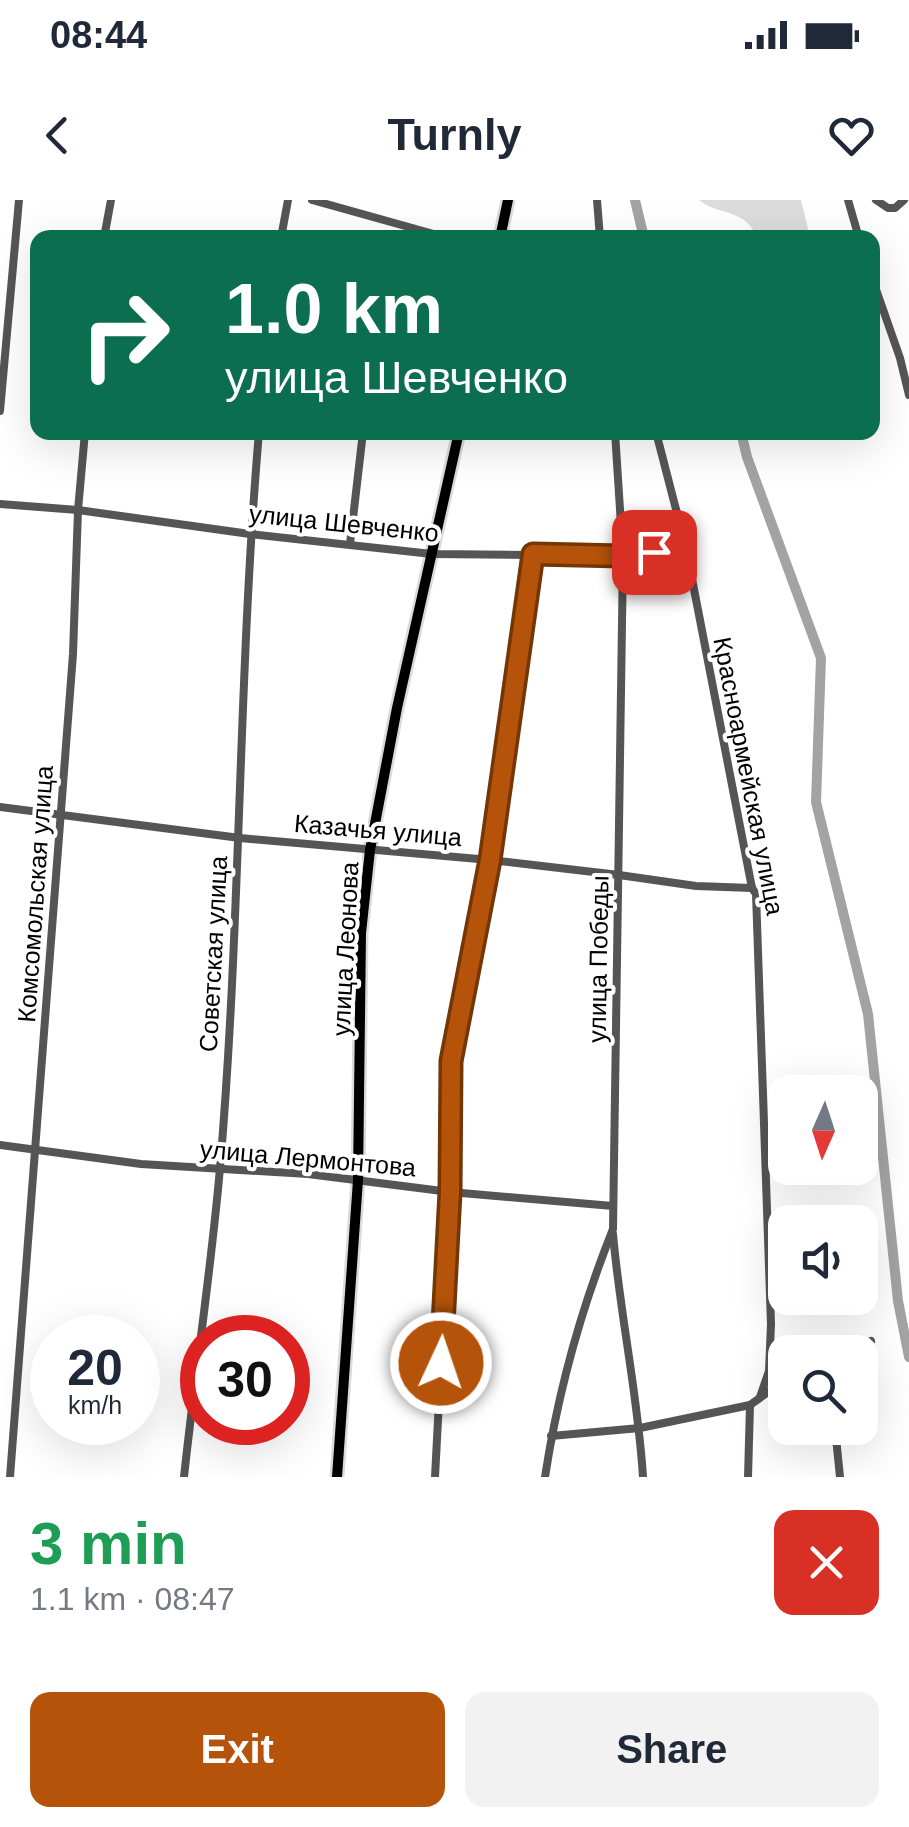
<!DOCTYPE html>
<meta charset="utf-8">
<style>
:root{--surface:#fff;--page:#f2f2f3;--text:#1f2937;--muted:#747a83;--accent:#b45309}
body{margin:0;font-family:Arial,sans-serif;background:var(--page);color:var(--text);height:100vh;display:flex;flex-direction:column;font-size:38px;white-space:nowrap}
*{box-sizing:border-box;margin:0}
p{font-size:32px;color:var(--muted)}
.icon{flex:none;width:55px;height:55px;fill:none;stroke:currentColor;stroke-width:2;stroke-linecap:round;stroke-linejoin:round}
.map{position:relative;height:1277px;overflow:hidden}
.side{display:flex;flex-direction:column;background:var(--surface);flex:1}
.side>*{flex:none}
.banner{position:absolute;left:30px;top:30px;width:850px;height:210px;border-radius:20px;box-shadow:0 10px 40px #0002;background:#0b6e4f;color:#fff;overflow:hidden}
.needle{width:65px;rotate:183deg}
.controls{position:absolute;left:768px;top:875px;display:grid;gap:20px}
.controls a{display:grid;place-items:center;width:110px;height:110px;border-radius:20px;background:var(--surface);box-shadow:0 10px 40px #0002;font-size:50px}
.speed{position:absolute;left:30px;top:1115px;display:flex;gap:20px;font-size:50px;font-weight:700;text-align:center}
.speed>*{display:grid;place-content:center;width:130px;height:130px;border-radius:50%;background:var(--surface);box-shadow:0 10px 40px #0002;line-height:1}
.speed small{font-size:25px;font-weight:400}
.speed .limit{border:15px solid #d22;background:#fff;color:#111}
.pin{position:absolute;display:grid;place-items:center;width:85px;height:85px;color:#fff;margin:-42px;border-radius:20px;box-shadow:0 5px 15px #0006}
.me{position:absolute;width:110px;margin:-55px;rotate:3deg;stroke-linejoin:round;filter:drop-shadow(0 0 8px #0008)}
.turn{display:flex;align-items:center;gap:35px;height:210px;padding:0 30px;font-size:45px}
.turn .icon{width:130px;height:130px;stroke-width:2.5}
.turn b{display:block;font-size:70px;line-height:85px}
.round{display:grid;place-items:center;flex:none;width:105px;height:105px;border-radius:20px;background:var(--page)}
.head{display:flex;align-items:center;justify-content:space-between;height:170px;padding:0 30px}
h1{font-size:60px;font-weight:600;line-height:75px;color:#1e9e55}
.action{display:flex;gap:20px;margin-top:auto;padding:20px 30px}
.action a{flex:1;height:115px;border-radius:20px;background:var(--accent);color:#fff;font-size:40px;font-weight:600;line-height:115px;text-align:center}
.action a+a{background:var(--page);color:var(--text)}
.status{display:flex;justify-content:space-between;align-items:center;height:70px;padding:0 50px;background:var(--surface);direction:ltr}
.status svg{height:28px;fill:currentColor}
header{display:flex;justify-content:space-between;align-items:center;height:130px;padding:0 30px;background:var(--surface);font-size:45px;font-weight:600}
.map>svg:first-child{display:block}
.green{fill:#dcdcdc}
.lines{fill:none;stroke-linecap:round;stroke-linejoin:round}
.river{stroke:#a3a3a3;stroke-width:10}
.major-casing{stroke:#dbdbdb;stroke-width:15}
.minor{stroke:#555;stroke-width:8}
.major{stroke:#000;stroke-width:10}
.route-casing{stroke:#753606;stroke-width:25}
.route{stroke:#b45309;stroke-width:18}
.labels{text-anchor:middle;stroke-width:8;stroke-linejoin:round;paint-order:stroke}
.street-label{font-size:25px;fill:#000;stroke:#fff}
</style>
<div class="status"><b>08:44</b><svg viewBox="0 0 49 12"><path d="M0 12V9h3v3zM5 12V6h3v6zM10 12V3h3v9zM15 12V0h3v12zM26 1h20v11H26zM47 4h2v5h-2z"/></svg></div>
<header><svg class="icon" aria-label="back" viewBox="0 0 24 24"><path d="M15 5l-7 7 7 7"/></svg>Turnly<svg class="icon" aria-label="heart" viewBox="0 0 24 24"><path d="M12 20l-8-8c-3-5 5-10 8-4 3-6 11-1 8 4z"/></svg></header>
<div class="map">
<svg width="909" height="1277" viewBox="0 0 909 1277">
<rect width="100%" height="100%" fill="#fff"/>
<path class="green" d="M 699,0 L 801,0 L 810,37 L 757,37 C 745,8 716,15 699,0 Z"/>
<g class="lines">
<g class="river">
<path d="M 635,0 L 644,38"/>
<path d="M 741,232 L 747,257 L 821,458 L 816,602 L 868,814 L 898,1101 L 909,1157"/>
</g>
<g class="major-casing">
<g id="major">
<path d="M 500,38 L 508,0"/>
<path d="M 337,1277 L 358,980 L 361,733 L 370,650 L 397,508 L 459,232"/>
</g>
</g>
<g class="minor">
<path d="M 312,0 L 448,38"/>
<path d="M 597,0 L 600,38"/>
<path d="M 848,0 L 859,38"/>
<path d="M 876,0 L 888,8 L 895,8 L 904,0"/>
<path d="M 104,38 L 111,0"/>
<path d="M 281,38 L 288,0"/>
<path d="M 872,78 L 900,158 L 909,195"/>
<path d="M 0,211 L 19,0"/>
<path d="M 656,232 L 686,348 L 752,688 L 756,694 L 771,1124 L 769,1171 L 760,1197"/>
<path d="M 0,304 L 78,310 L 250,334 L 432,354 L 623,356 L 686,348"/>
<path d="M 350,344 L 363,232"/>
<path d="M 0,607 L 240,638 L 490,660 L 619,675 L 696,686 L 752,688"/>
<path d="M 0,945 L 141,964 L 308,974 L 450,992 L 613,1006"/>
<path d="M 613,1034 C 620,1115 638,1195 643,1277"/>
<path d="M 847,1152 L 871,1141"/>
<path d="M 835,1228 L 840,1277"/>
<path d="M 551,1236 L 640,1228 L 750,1205 L 785,1180"/>
<path d="M 10,1277 L 73,454 L 78,310 L 85,232"/>
<path d="M 184,1277 C 195,1174 211,1071 220,968 C 241,723 238,477 259,232"/>
<path d="M 435,1277 L 450,992 L 451,861 L 490,660 L 533,354"/>
<path d="M 545,1277 C 558,1192 581,1109 613,1029 L 623,356 L 615,232"/>
<path d="M 748,1277 L 750,1205"/>
</g>
<use href="#major" class="major"/>
</g>
<g class="lines">
<g class="route-casing">
<path id="route" d="M 441,1163 L 450,992 L 451,861 L 490,660 L 533,354 L 623,356 L 654,352"/>
</g>
<use href="#route" class="route"/>
</g>
<g class="labels">
<g class="street-label">
<text transform="translate(344 323) rotate(6)" y="9">улица Шевченко</text>
<text transform="translate(749 576) rotate(79)" y="9">Красноармейская улица</text>
<text transform="translate(378 630) rotate(5)" y="9">Казачья улица</text>
<text transform="translate(35 694) rotate(-86)" y="9">Комсомольская улица</text>
<text transform="translate(345 749) rotate(-87)" y="9">улица Леонова</text>
<text transform="translate(213 754) rotate(-87)" y="9">Советская улица</text>
<text transform="translate(598 759) rotate(-89)" y="9">улица Победы</text>
<text transform="translate(308 958) rotate(5)" y="9">улица Лермонтова</text>
</g>
</g>
</svg>
<div class="controls">
<a><svg class="needle" viewBox="-14 -14 28 28"><path d="M0-13l5 13h-10z" fill="#e53935"/><path d="M0 13l5-13h-10z" fill="#747a83"/></svg></a>
<a><svg class="icon" aria-label="sound" viewBox="0 0 24 24"><path d="M4 9h4l5-4v14l-5-4H4zM17 9q2 3 0 6"/></svg></a>
<a><svg class="icon" aria-label="search" viewBox="0 0 24 24"><circle cx="10" cy="10" r="6"/><path d="M15 15l6 6"/></svg></a>
</div>
<div class="speed"><div>20<small>km/h</small></div><div class="limit">30</div></div>
<div class="pin" style="left:654px;top:352px;background:#d93025"><svg class="icon" aria-label="arrive" viewBox="0 0 24 24"><path d="M6 21V4h12l-3 4 3 4H6"/></svg></div>
<svg class="me" style="left:441px;top:1163px" viewBox="-20 -20 40 40"><circle r="17" fill="#b45309" stroke="#fff" stroke-width="3"/><path d="M0-11L8 9 0 5-8 9z" fill="#fff"/></svg>
<div class="banner">
<div class="turn"><svg class="icon" aria-label="right" viewBox="0 0 24 24"><path d="M7 20v-9h11M14 6l5 5-5 5"/></svg><div><b>1.0 km</b>улица Шевченко</div></div>
</div>
</div>
<section class="side">
<div class="head"><div><h1>3 min</h1><p>1.1 km · 08:47</p></div><a class="round" style="background:#d93025;color:#fff"><svg class="icon" aria-label="close" viewBox="0 0 24 24"><path d="M6 6l12 12M18 6L6 18"/></svg></a></div>
<div class="action"><a>Exit</a><a>Share</a></div>
</section>
